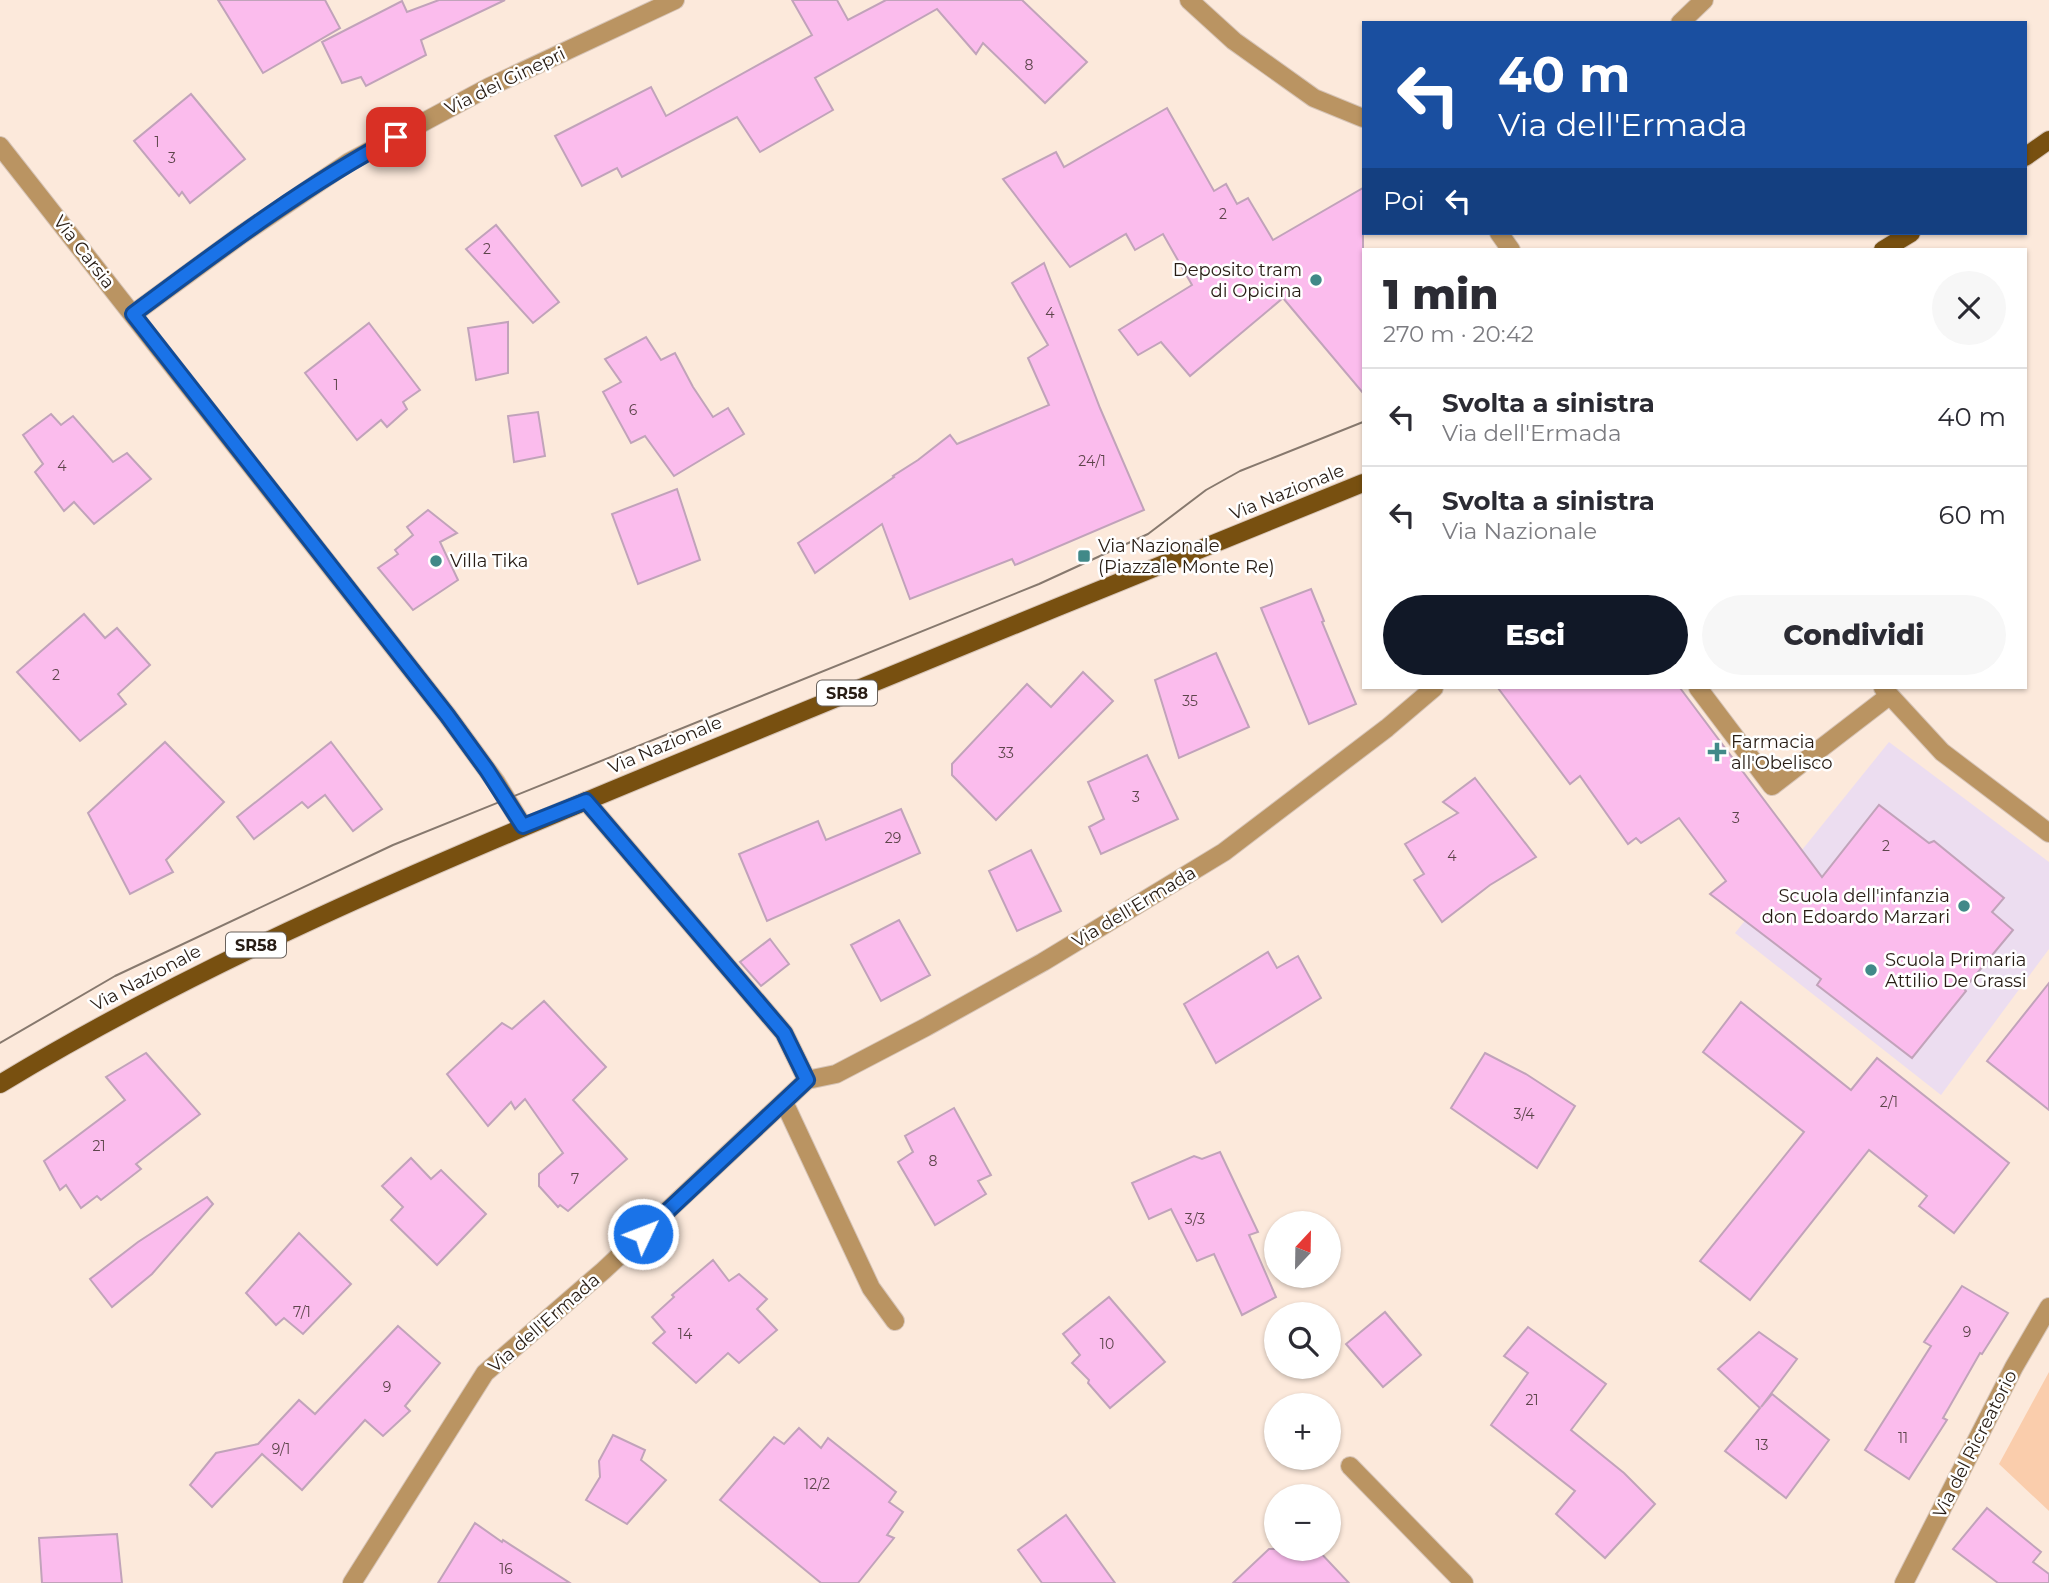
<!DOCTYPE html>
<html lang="it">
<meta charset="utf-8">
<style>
:root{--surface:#fff;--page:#f7f7f7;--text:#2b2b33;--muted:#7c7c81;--line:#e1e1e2;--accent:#111827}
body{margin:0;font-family:Montserrat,sans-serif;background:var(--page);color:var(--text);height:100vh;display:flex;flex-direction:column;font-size:26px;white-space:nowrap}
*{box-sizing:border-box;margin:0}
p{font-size:23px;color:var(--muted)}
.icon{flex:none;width:38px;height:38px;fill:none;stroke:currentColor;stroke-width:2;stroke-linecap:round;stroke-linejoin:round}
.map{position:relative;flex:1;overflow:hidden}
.side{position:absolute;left:1362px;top:248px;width:665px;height:441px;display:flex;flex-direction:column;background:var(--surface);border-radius:0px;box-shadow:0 2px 5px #0004}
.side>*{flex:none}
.top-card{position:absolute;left:1362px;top:21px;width:665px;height:214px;border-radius:0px;box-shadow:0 2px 5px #0004;background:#1a4fa0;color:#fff;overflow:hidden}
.needle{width:46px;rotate:22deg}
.controls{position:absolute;left:1264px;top:1211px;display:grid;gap:14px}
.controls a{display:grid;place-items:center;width:77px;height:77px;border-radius:50%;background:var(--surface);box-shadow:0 2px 5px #0004;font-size:35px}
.pin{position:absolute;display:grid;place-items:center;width:60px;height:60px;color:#fff;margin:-30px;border-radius:14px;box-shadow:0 4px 10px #0006}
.me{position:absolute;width:77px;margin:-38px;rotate:47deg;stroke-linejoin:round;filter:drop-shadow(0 0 5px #0008)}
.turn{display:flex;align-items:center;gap:24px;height:147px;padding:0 21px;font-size:32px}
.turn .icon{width:91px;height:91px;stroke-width:2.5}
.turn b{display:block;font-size:49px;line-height:60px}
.then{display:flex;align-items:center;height:66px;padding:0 21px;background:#0003;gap:14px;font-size:26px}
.round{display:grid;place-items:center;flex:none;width:74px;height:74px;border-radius:37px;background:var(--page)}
.head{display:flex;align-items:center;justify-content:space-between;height:119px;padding:0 21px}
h1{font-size:42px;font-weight:800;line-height:52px}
.primary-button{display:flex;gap:14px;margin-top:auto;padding:14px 21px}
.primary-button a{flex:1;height:80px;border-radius:42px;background:var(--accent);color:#fff;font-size:28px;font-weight:800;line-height:80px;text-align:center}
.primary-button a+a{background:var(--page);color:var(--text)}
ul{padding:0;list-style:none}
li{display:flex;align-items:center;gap:21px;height:98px;padding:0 21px;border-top:2px solid var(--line)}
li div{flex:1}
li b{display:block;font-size:26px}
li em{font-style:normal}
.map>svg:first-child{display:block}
.education{fill:#ecddf0}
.green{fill:#facdac}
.building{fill:#fbbced;stroke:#c1a3ba;stroke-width:2}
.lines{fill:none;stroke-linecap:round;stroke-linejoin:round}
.service-casing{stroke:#d6c4b7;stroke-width:20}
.minor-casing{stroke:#d6c4b7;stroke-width:20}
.primary-casing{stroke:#d6c4b7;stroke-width:20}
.service{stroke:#ba9462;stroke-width:18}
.minor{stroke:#ba9462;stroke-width:18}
.primary{stroke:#785010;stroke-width:18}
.tram{stroke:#87796e;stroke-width:2}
.route-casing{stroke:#114b97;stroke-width:18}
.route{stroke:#1a73e8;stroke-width:12}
.poi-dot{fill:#418988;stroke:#fff;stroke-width:2.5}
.labels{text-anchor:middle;stroke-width:5;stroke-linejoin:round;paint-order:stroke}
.number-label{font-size:14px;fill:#5d454b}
.shield{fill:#fff;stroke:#68615b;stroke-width:2}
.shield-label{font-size:16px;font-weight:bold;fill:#281d15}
.street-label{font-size:18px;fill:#281d15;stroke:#fff}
.poi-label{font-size:18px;fill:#281d15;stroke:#fff;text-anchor:start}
</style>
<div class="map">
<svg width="2049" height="1583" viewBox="0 0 2049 1583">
<rect width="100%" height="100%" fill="#fce9db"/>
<path class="education" d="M 1889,742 L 2049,862 L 2049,949 L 1941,1095 L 1735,933 Z"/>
<path class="green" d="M 2049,1372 L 2049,1511 L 1999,1464 Z"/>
<g class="building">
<path d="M 218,0 L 325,0 L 340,28 L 263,73 Z"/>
<path d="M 439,0 L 505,0 L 421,40 L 426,55 L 366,86 L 361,77 L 342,83 L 322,42 L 402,1 L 407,12 Z"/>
<path d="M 792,0 L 837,0 L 848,20 L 886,0 L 1022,0 L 1087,62 L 1045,103 L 983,43 L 976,54 L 937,9 L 815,78 L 833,110 L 760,152 L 737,117 L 622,177 L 617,168 L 582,186 L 555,136 L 651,87 L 666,116 L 812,35 Z"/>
<path d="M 191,94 L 245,159 L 190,203 L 182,192 L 179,196 L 134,141 Z"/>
<path d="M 1167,108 L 1214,191 L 1226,184 L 1237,204 L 1248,198 L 1273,240 L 1363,188 L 1363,393 L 1283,298 L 1190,376 L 1161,342 L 1138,355 L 1119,330 L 1192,285 L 1163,234 L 1135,250 L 1126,234 L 1070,267 L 1003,179 L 1056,152 L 1064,167 Z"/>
<path d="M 496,225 L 559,302 L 533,323 L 466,249 Z"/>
<path d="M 1044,263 L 1100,408 L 1144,510 L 1015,565 L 1012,559 L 910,599 L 882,524 L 815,573 L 798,543 L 894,477 L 893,476 L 918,460 L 950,435 L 957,444 L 1049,405 L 1028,358 L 1048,345 L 1012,283 Z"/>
<path d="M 508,322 L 508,373 L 476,380 L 468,328 Z"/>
<path d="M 369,323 L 420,390 L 403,402 L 407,409 L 387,427 L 381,420 L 357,440 L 305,373 Z"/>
<path d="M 646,337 L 661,360 L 675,353 L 693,387 L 713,417 L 728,408 L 744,434 L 674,476 L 645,436 L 631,443 L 603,392 L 621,382 L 605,359 Z"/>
<path d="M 538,412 L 545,456 L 514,462 L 508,416 Z"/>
<path d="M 51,414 L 61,425 L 73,416 L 113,462 L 127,453 L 151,479 L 94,524 L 74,502 L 64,511 L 35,472 L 43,464 L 23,435 Z"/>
<path d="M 677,489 L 700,560 L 638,584 L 612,514 Z"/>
<path d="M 428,510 L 457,533 L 440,542 L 458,580 L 413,610 L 378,568 L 398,554 L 395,550 L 413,535 L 407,527 Z"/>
<path d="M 1311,589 L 1324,621 L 1322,622 L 1356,704 L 1309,724 L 1261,608 Z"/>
<path d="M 84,614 L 105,638 L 117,628 L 150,665 L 118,694 L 126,704 L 80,741 L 17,672 Z"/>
<path d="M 1216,653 L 1249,727 L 1179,758 L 1155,680 Z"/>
<path d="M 1083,672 L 1113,701 L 996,820 L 952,775 L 952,764 L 1027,684 L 1051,707 Z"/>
<path d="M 1498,688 L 1680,688 L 1822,877 L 1879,805 L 1929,843 L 1934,841 L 2004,898 L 1992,912 L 2013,930 L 1964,989 L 1966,991 L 1912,1058 L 1817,985 L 1821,979 L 1710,894 L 1726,881 L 1679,818 L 1641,843 L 1636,838 L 1628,844 L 1580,776 L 1570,784 Z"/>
<path d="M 165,742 L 224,802 L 166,860 L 173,872 L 130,894 L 88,813 Z"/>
<path d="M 331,742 L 382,809 L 353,831 L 325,795 L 308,808 L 302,802 L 254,839 L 237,817 Z"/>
<path d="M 1147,755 L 1178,819 L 1101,854 L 1089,827 L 1104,819 L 1088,782 Z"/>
<path d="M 1475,778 L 1536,857 L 1490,885 L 1442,922 L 1414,880 L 1424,874 L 1405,844 L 1458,813 L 1443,802 Z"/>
<path d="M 901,809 L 920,853 L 767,921 L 739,854 L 818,821 L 826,840 Z"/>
<path d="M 1031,850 L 1061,911 L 1017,931 L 989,871 Z"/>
<path d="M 899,920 L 930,975 L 881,1001 L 851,945 Z"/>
<path d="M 770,939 L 789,964 L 761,986 L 740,962 Z"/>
<path d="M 1268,952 L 1277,968 L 1298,956 L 1321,998 L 1216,1063 L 1184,1004 Z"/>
<path d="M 2049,983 L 2049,1110 L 1987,1061 Z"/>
<path d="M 544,1001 L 606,1067 L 573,1100 L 627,1159 L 568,1211 L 560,1205 L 558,1207 L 539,1186 L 539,1174 L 563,1153 L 525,1099 L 515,1109 L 511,1102 L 488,1126 L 447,1074 L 502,1023 L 512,1029 Z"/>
<path d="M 1741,1002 L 1851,1090 L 1877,1058 L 2009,1163 L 1954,1233 L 1919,1206 L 1927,1196 L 1869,1150 L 1750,1300 L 1700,1261 L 1804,1132 L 1703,1052 Z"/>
<path d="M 146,1053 L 200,1114 L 136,1164 L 141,1169 L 101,1200 L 97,1196 L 81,1208 L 66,1185 L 60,1190 L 44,1161 L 125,1100 L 106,1077 Z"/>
<path d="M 1485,1053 L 1526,1074 L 1575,1106 L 1537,1168 L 1451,1108 Z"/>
<path d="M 954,1108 L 991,1175 L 978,1181 L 986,1194 L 935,1225 L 898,1162 L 913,1152 L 905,1136 Z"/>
<path d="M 1220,1152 L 1258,1232 L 1249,1235 L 1276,1297 L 1242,1315 L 1214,1254 L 1197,1261 L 1171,1209 L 1149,1219 L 1132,1183 L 1194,1156 L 1202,1159 Z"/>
<path d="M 411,1158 L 431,1179 L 441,1170 L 486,1214 L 437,1265 L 391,1220 L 403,1207 L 382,1186 Z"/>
<path d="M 207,1197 L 213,1204 L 152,1274 L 112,1307 L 90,1279 L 138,1242 Z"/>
<path d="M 299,1233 L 351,1284 L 303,1334 L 284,1318 L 276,1325 L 246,1293 Z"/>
<path d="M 713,1260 L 729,1281 L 739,1274 L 767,1299 L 757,1309 L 777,1330 L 739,1363 L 728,1353 L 696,1383 L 653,1343 L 665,1332 L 652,1317 L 674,1297 L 672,1295 Z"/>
<path d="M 1962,1286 L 2008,1313 L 1982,1354 L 1980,1353 L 1943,1418 L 1947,1420 L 1909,1479 L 1865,1450 L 1931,1346 L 1924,1342 Z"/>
<path d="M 1109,1297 L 1165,1362 L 1110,1408 L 1088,1383 L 1089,1380 L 1072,1363 L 1080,1355 L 1063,1334 Z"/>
<path d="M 1385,1312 L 1421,1355 L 1383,1387 L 1346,1344 Z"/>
<path d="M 398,1326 L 440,1363 L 405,1406 L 410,1411 L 383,1436 L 365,1420 L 302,1490 L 262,1454 L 212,1507 L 190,1485 L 216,1453 L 258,1444 L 299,1400 L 315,1414 Z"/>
<path d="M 1528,1327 L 1606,1384 L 1571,1430 L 1624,1473 L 1655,1504 L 1605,1558 L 1556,1514 L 1575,1491 L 1491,1425 L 1528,1373 L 1504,1356 Z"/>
<path d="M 1759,1332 L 1797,1359 L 1761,1407 L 1772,1394 L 1829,1440 L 1786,1498 L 1725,1451 L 1760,1408 L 1718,1369 Z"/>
<path d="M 799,1428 L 821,1448 L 828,1438 L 896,1492 L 889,1502 L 903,1512 L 887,1535 L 894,1538 L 858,1583 L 821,1583 L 720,1500 L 774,1437 L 784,1444 Z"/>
<path d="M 613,1435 L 645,1450 L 641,1460 L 666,1480 L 627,1524 L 586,1500 L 600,1477 L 599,1461 Z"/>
<path d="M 1987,1508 L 2041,1552 L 2033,1562 L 2049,1574 L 2049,1583 L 1998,1583 L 1953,1549 Z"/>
<path d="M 1066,1515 L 1115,1583 L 1042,1583 L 1018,1550 Z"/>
<path d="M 475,1523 L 502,1542 L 503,1540 L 570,1583 L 438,1583 Z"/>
<path d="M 117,1534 L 122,1583 L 42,1583 L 39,1538 Z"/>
<path d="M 1269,1549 L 1317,1549 L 1349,1583 L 1233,1583 Z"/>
</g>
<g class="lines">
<g class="service-casing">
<path id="service" d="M 784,1102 L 871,1288 L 895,1321"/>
</g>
<g class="minor-casing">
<g id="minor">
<path d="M 1189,0 L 1234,41 L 1314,98 L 1363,118"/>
<path d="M 1680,23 L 1704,0"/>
<path d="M 0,146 L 447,715 L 496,782 L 523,826"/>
<path d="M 1499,233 L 1511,250"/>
<path d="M 133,314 L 241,235 L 349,162 L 489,87 L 675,0"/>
<path d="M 1698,688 L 1772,786 L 1889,696"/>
<path d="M 1883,688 L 1942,752 L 2049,833"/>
<path d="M 807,1080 L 836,1074 L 926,1027 L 1043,962 L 1224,852 L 1387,728 L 1434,688"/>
<path d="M 1350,1466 L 1464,1583"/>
<path d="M 352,1583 L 485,1373 L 603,1271 L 807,1080 L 784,1033 L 586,801"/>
<path d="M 1904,1583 L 2014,1367 L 2049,1307"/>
</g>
</g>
<g class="primary-casing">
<g id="primary">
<path d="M 2025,157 L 2049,140"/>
<path d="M 1883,250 L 1911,233"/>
<path d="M 0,1084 C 206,959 427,867 649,775 C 886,676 1125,580 1363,483"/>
</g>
</g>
<use href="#service" class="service"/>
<use href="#minor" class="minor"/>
<use href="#primary" class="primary"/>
<path class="tram" d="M 0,1043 L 115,976 L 393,845 L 1039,584 L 1148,534 L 1206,490 L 1240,471 L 1363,422"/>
</g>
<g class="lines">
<g class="route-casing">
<path id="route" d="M 396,137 C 302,187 218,251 133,314 L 447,715 L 487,770 L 523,826 L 586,801 L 784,1033 L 807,1080 L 643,1234"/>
</g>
<use href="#route" class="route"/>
</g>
<g class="poi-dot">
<circle cx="1316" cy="280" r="7"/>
<rect x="1077" y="549" width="14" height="14" rx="3.5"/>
<circle cx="436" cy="561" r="7"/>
<path d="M1713.5 741.5h7v7h7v7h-7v7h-7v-7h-7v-7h7z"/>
<circle cx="1964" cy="906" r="7"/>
<circle cx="1871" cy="970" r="7"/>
</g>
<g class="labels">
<g class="number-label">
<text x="1029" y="70">8</text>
<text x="157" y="147">1</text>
<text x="172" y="163">3</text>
<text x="1223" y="219">2</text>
<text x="487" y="254">2</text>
<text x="1050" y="318">4</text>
<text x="336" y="390">1</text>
<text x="633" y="415">6</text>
<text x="1092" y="466">24/1</text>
<text x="62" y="471">4</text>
<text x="56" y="680">2</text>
<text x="1190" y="706">35</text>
<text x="1006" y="758">33</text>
<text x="1136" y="802">3</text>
<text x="1736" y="823">3</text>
<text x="893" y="843">29</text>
<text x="1886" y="851">2</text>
<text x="1452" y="861">4</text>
<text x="1889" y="1107">2/1</text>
<text x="1524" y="1119">3/4</text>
<text x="99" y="1151">21</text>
<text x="933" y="1166">8</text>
<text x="575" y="1184">7</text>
<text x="1195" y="1224">3/3</text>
<text x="302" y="1317">7/1</text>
<text x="1967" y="1337">9</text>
<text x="685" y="1339">14</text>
<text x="1107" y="1349">10</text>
<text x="387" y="1392">9</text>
<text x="1532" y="1405">21</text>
<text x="1903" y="1443">11</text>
<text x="1762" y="1450">13</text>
<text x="281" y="1454">9/1</text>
<text x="817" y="1489">12/2</text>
<text x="506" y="1574">16</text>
</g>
<g class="shield">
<rect x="817" y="680.5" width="60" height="25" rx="5"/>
<rect x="226" y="932.5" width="60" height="25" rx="5"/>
</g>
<g class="shield-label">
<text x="847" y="699">SR58</text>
<text x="256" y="951">SR58</text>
</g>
<g class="street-label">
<text transform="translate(505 81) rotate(-26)" y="6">Via dei Ginepri</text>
<text transform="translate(84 252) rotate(52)" y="6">Via Carsia</text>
<text transform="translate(1287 492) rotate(-22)" y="6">Via Nazionale</text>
<text transform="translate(665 745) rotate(-23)" y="6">Via Nazionale</text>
<text transform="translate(1134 907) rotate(-31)" y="6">Via dell'Ermada</text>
<text transform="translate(146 978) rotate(-28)" y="6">Via Nazionale</text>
<text transform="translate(544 1323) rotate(-41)" y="6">Via dell'Ermada</text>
<text transform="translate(1975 1444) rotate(-63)" y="6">Via del Ricreatorio</text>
</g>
<g class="poi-label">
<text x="1302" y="276" text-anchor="end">Deposito tram<tspan x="1302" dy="21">di Opicina</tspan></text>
<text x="1098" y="552">Via Nazionale<tspan x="1098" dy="21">(Piazzale Monte Re)</tspan></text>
<text x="450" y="567">Villa Tika</text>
<text x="1731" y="748">Farmacia<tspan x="1731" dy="21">all'Obelisco</tspan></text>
<text x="1950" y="902" text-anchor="end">Scuola dell'infanzia<tspan x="1950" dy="21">don Edoardo Marzari</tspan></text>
<text x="1885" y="966">Scuola Primaria<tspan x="1885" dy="21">Attilio De Grassi</tspan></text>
</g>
</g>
</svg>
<div class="controls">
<a><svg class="needle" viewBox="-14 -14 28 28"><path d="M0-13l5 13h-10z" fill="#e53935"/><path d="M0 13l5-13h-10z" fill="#7c7c81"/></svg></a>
<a><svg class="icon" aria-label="search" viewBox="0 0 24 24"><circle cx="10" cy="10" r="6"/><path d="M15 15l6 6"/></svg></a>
<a>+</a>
<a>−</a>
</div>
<div class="pin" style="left:396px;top:137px;background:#d93025"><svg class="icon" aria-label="arrive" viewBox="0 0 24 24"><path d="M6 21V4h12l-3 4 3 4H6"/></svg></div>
<svg class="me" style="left:643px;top:1234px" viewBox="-20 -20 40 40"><circle r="17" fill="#1a73e8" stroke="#fff" stroke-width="3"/><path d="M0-11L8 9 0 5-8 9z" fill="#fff"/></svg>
<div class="top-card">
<div class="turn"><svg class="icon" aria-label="left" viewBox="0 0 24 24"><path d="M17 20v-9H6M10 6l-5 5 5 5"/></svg><div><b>40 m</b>Via dell'Ermada</div></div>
<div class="then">Poi<svg class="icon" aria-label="left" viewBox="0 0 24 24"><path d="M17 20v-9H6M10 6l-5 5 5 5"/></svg></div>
</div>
<section class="side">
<div class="head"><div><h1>1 min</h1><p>270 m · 20:42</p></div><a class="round"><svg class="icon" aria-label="close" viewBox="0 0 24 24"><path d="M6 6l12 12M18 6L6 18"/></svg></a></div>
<ul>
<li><svg class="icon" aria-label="left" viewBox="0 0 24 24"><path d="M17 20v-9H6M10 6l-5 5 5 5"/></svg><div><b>Svolta a sinistra</b><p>Via dell'Ermada</p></div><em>40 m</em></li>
<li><svg class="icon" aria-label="left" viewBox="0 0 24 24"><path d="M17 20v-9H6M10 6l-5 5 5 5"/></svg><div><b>Svolta a sinistra</b><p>Via Nazionale</p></div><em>60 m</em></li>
</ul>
<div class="primary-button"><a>Esci</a><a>Condividi</a></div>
</section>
</div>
